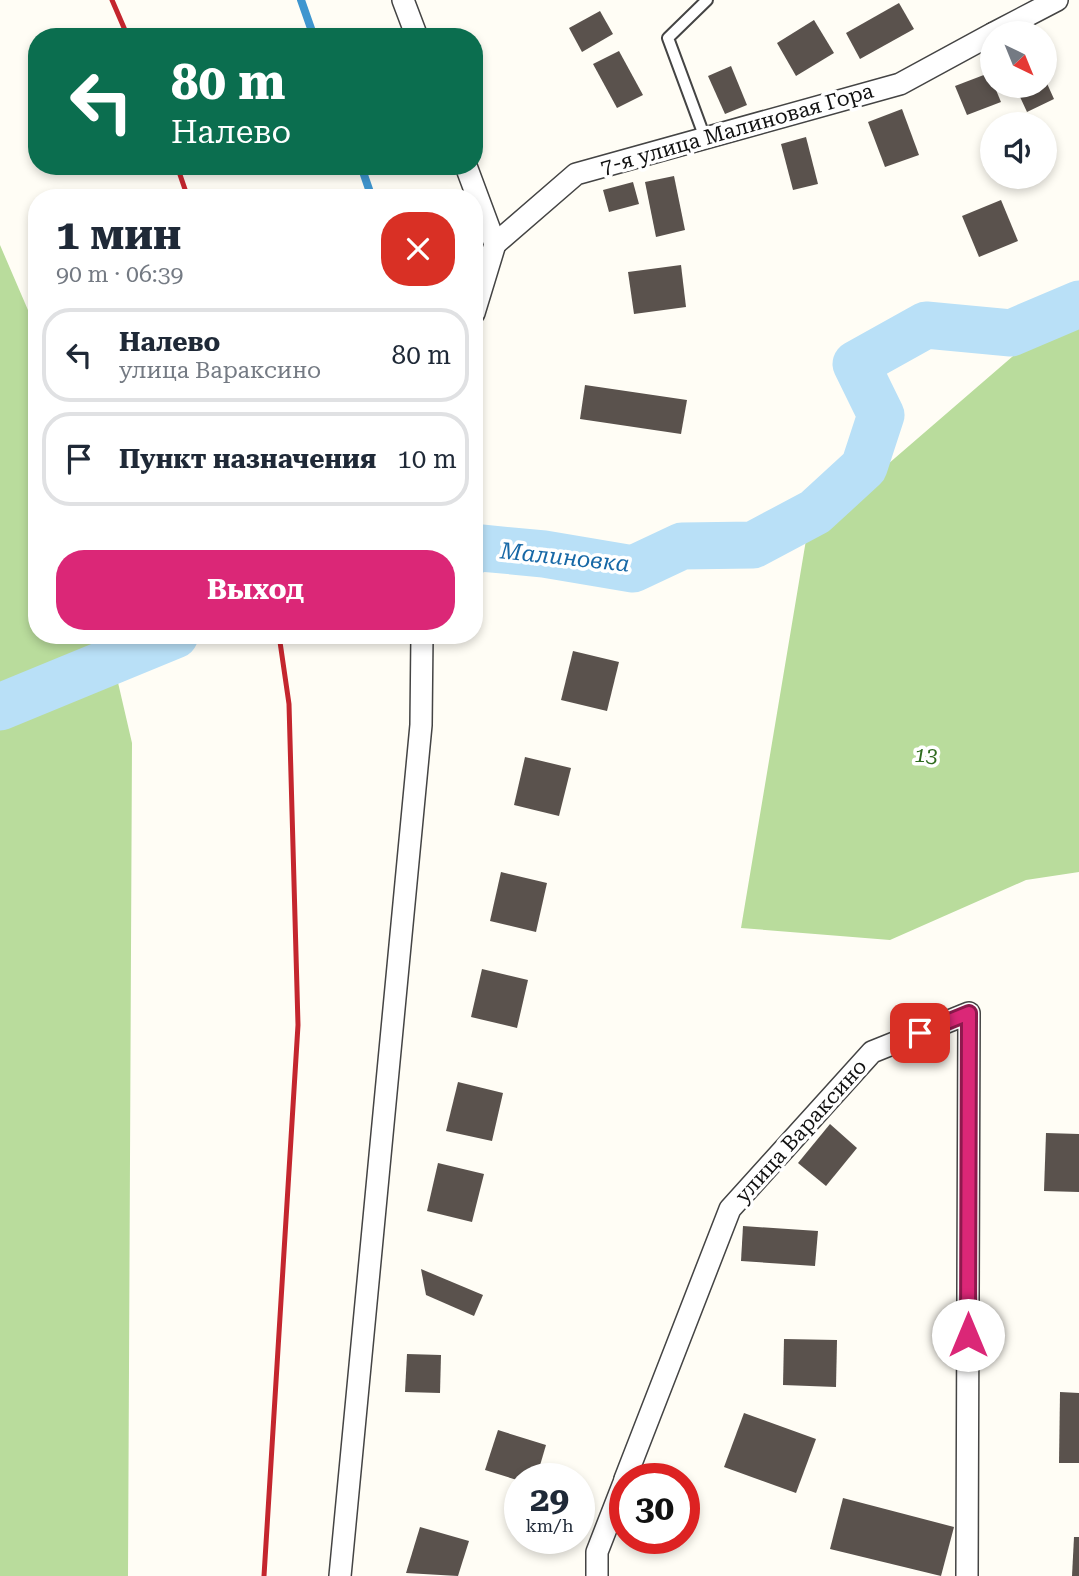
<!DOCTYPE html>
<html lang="ru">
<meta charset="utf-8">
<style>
:root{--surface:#fff;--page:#f6f6f7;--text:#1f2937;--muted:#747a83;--line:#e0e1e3;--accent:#db2777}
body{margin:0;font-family:"Roboto Serif",serif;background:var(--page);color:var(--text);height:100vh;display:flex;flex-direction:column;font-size:26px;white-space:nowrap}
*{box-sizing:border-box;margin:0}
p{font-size:23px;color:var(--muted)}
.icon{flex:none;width:38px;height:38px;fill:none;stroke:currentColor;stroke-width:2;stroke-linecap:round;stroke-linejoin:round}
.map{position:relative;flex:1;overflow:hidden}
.side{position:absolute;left:28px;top:189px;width:455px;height:455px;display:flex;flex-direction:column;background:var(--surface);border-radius:28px;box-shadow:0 4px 10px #0003}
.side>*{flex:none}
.top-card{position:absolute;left:28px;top:28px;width:455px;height:147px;border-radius:28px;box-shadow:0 4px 10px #0003;background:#0b6e4f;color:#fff;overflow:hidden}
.needle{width:46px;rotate:137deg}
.buttons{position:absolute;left:980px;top:21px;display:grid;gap:14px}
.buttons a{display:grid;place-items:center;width:77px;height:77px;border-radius:50%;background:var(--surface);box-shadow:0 4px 10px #0003;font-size:35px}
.speed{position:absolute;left:504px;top:1463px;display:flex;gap:14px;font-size:35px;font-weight:700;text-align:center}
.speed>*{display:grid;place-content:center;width:91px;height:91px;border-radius:50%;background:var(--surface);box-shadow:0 4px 10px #0003;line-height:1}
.speed small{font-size:18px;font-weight:400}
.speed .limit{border:10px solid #d22;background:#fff;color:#111}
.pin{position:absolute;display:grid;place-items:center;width:60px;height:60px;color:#fff;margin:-30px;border-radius:14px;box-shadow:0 4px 10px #0006}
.me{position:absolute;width:77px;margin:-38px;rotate:0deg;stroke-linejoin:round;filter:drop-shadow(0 0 5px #0008)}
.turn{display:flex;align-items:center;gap:24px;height:147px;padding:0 28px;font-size:32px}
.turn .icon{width:91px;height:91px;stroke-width:2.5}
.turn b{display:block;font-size:49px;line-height:60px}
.round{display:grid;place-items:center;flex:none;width:74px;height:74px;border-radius:28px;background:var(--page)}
.overview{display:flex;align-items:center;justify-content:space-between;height:119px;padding:0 28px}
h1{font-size:42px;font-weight:700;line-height:52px}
.button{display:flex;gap:14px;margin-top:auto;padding:14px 28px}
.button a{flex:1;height:80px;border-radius:28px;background:var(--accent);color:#fff;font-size:28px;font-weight:700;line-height:80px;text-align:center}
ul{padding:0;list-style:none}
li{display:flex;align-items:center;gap:21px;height:94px;margin:0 14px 10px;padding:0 14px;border:4px solid var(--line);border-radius:28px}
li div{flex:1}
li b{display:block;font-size:26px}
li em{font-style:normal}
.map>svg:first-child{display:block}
.forest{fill:#b9dc9c}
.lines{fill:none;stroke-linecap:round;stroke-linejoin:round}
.stream{stroke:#3f96cf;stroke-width:8}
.river{stroke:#b9e0f7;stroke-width:47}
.building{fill:#5a524d}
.service-casing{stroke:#444;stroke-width:14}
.minor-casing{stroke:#444;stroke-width:24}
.service{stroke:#fff;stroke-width:10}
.minor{stroke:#fff;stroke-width:21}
.rail{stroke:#c4262e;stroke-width:5}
.route-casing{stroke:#8e194d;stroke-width:18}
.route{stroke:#db2777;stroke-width:12}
.labels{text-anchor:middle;stroke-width:7;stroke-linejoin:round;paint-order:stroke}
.street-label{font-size:21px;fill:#111;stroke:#fff}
.park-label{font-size:21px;font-style:italic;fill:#2f6b1f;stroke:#fff}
.water-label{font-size:23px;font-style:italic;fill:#1768a6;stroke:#fff}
</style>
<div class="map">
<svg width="1079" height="1576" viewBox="0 0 1079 1576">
<rect width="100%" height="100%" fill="#fffdf5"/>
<g class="forest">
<path d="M 0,245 L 37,331 L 37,635 L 107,635 L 132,743 L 128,1576 L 0,1576 Z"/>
<path d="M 1079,311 L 1079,872 L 1026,880 L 890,940 L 741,928 L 807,534 L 1028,343 Z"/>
</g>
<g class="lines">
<g class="stream">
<path d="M 301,0 L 314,37"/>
<path d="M 361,166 L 372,198"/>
</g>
<g class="river">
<path d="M 474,551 L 481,548 L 544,554 L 633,569 L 682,546 L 753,545 L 815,512 L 864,467 L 881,415 L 856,364 L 926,325 L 1011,333 L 1079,304"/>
<path d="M 0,707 L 175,635"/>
</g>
</g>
<g class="building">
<path d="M 899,3 L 914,29 L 860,59 L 846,33 Z"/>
<path d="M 600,11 L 613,34 L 582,52 L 569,28 Z"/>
<path d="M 814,20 L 834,53 L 796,76 L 777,43 Z"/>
<path d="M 619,51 L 643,95 L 617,108 L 593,64 Z"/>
<path d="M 731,66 L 747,105 L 725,114 L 708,76 Z"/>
<path d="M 989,73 L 1001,102 L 967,115 L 955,86 Z"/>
<path d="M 1045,79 L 1054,99 L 1027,112 L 1015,86 L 1045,86 Z"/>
<path d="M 902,109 L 919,155 L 885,167 L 868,122 Z"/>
<path d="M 806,137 L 818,184 L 793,190 L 781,144 Z"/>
<path d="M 674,176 L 685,230 L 656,237 L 645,182 Z"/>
<path d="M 633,182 L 639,204 L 609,212 L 603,190 Z"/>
<path d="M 1001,200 L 1018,241 L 979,257 L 962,216 Z"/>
<path d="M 681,265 L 686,307 L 634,314 L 628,272 Z"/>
<path d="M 585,385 L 687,400 L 681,434 L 580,419 Z"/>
<path d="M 573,651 L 619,662 L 607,711 L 561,700 Z"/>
<path d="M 525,757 L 571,768 L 559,816 L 514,805 Z"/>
<path d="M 501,872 L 547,883 L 536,932 L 490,921 Z"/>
<path d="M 482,969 L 528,980 L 517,1028 L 471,1017 Z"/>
<path d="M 458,1082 L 503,1093 L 492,1141 L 446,1131 Z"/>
<path d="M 830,1124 L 857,1148 L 826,1186 L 798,1163 Z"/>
<path d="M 1046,1133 L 1079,1134 L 1079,1192 L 1044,1191 Z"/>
<path d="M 438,1163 L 484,1174 L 472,1222 L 427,1211 Z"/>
<path d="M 743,1226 L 818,1231 L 815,1266 L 741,1261 Z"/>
<path d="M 421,1269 L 483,1295 L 474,1316 L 426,1295 Z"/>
<path d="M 784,1339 L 837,1340 L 836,1387 L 783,1385 Z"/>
<path d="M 407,1354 L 441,1355 L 440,1393 L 405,1392 Z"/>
<path d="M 1060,1392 L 1079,1393 L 1079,1463 L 1059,1463 Z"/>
<path d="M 744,1413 L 816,1439 L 796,1493 L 724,1467 Z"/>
<path d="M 498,1430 L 546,1445 L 536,1479 L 520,1481 L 485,1470 Z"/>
<path d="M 843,1498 L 954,1527 L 941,1576 L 830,1549 Z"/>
<path d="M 420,1527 L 469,1541 L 458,1576 L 406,1573 Z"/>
<path d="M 1074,1537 L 1079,1537 L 1079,1576 L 1072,1576 Z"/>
</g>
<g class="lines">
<g class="service-casing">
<path id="service" d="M 705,138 L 668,38 L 707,0"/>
</g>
<g class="minor-casing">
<g id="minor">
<path d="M 403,0 L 417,37"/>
<path d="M 994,33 L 1057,0"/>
<path d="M 466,166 L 495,244 L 474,313"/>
<path d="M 495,244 L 576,174 L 900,84 L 992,34"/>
<path d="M 625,1479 L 730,1209 L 872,1052 L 969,1013 L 967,1576"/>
<path d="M 340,1576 L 421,725 L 422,635"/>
<path d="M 597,1576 L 597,1552 L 625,1480"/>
</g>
</g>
<use href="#service" class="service"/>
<use href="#minor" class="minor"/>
<g class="rail">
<path d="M 112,0 L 128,37"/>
<path d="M 177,166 L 188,198"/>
<path d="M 264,1576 L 298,1025 L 289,704 L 279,635"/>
</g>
</g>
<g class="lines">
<g class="route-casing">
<path id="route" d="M 920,1033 L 969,1013 L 968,1335"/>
</g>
<use href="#route" class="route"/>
</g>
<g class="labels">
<g class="street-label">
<text transform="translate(737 129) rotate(-16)" y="7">7-я улица Малиновая Гора</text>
<text transform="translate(801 1131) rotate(-48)" y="7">улица Вараксино</text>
</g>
<g class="park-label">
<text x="926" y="762">13</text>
</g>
<g class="water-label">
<text transform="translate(565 557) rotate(6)" y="8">Малиновка</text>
</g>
</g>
</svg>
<div class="buttons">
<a><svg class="needle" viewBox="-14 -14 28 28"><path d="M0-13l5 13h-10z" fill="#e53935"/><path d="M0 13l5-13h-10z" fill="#747a83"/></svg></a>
<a><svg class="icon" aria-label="sound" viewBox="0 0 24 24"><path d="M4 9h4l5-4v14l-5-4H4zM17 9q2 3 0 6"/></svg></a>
</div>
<div class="speed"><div>29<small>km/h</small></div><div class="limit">30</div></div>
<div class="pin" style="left:920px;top:1033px;background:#d93025"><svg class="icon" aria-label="arrive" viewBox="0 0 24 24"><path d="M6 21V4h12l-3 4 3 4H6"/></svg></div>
<svg class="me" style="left:968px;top:1335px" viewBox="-20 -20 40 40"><circle r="19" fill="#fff"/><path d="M0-13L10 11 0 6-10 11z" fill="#db2777"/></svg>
<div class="top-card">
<div class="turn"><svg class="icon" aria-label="left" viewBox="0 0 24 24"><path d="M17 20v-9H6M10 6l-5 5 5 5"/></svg><div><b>80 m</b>Налево</div></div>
</div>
<section class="side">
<div class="overview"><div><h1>1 мин</h1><p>90 m · 06:39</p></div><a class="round" style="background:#d93025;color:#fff"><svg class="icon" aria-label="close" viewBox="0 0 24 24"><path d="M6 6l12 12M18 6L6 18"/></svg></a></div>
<ul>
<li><svg class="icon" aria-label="left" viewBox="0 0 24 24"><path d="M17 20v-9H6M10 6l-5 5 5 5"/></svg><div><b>Налево</b><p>улица Вараксино</p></div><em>80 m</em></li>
<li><svg class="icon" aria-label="arrive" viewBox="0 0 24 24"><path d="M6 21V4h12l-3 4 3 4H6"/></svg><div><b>Пункт назначения</b></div><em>10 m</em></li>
</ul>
<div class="button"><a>Выход</a></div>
</section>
</div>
